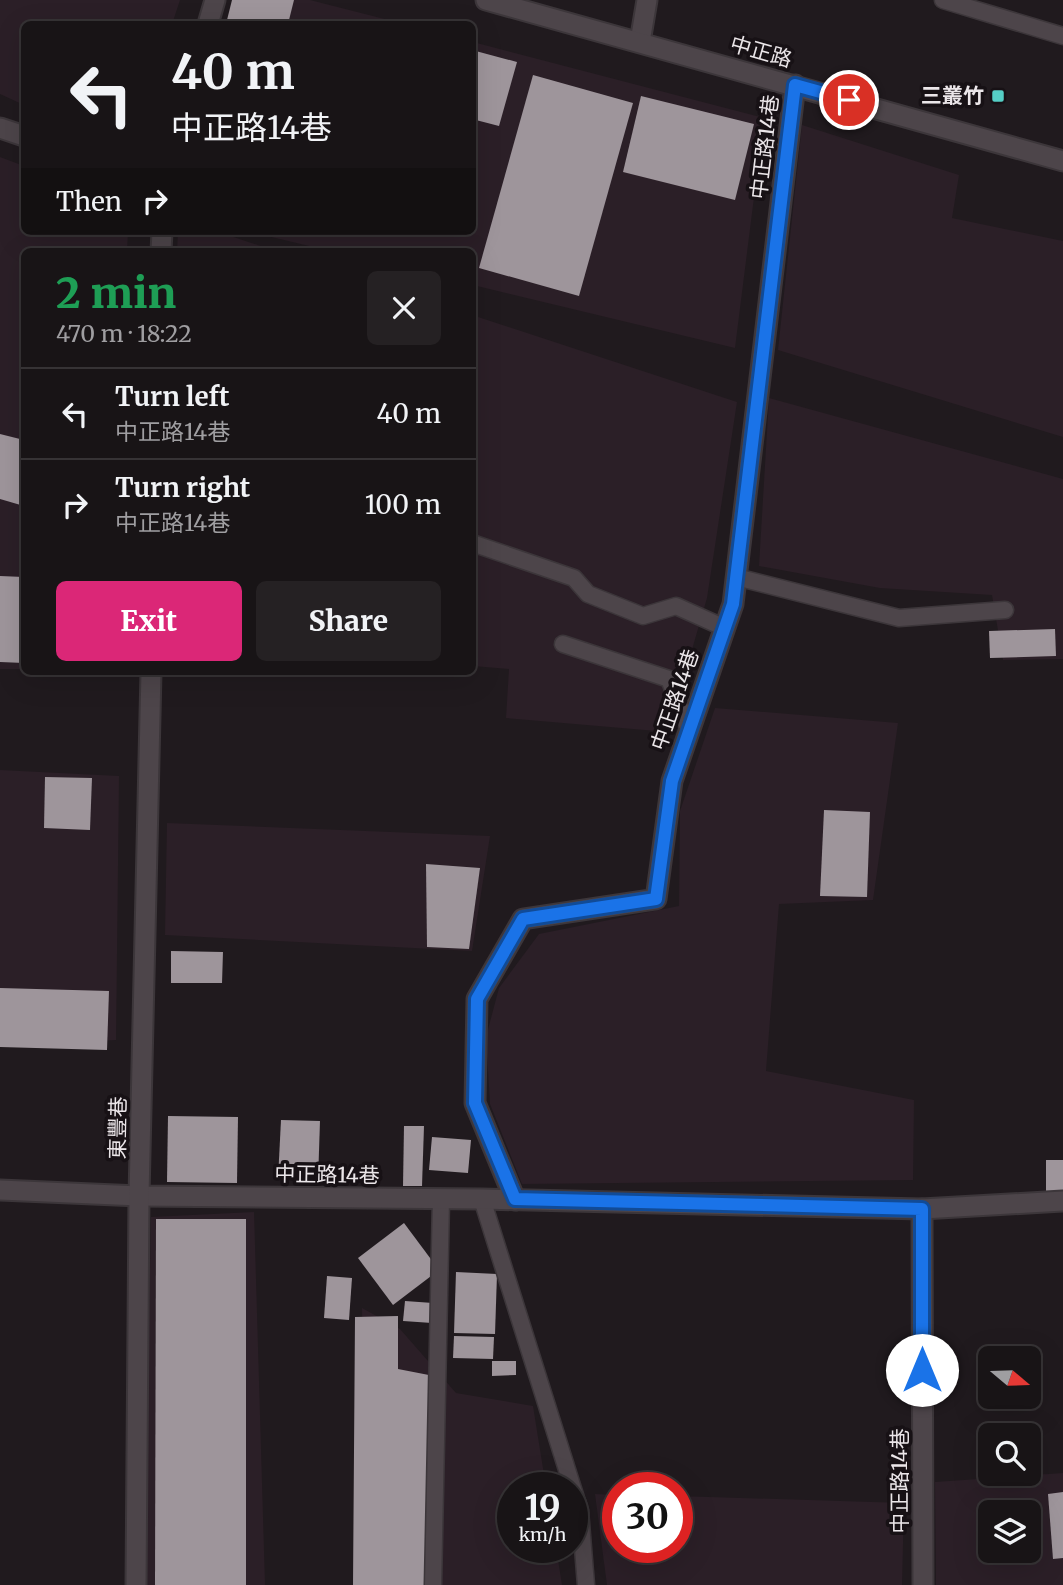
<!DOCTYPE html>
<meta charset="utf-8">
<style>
:root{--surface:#181416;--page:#252123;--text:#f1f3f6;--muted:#9f9ea1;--line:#363335;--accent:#db2777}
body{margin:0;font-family:Merriweather,"Noto Sans TC",serif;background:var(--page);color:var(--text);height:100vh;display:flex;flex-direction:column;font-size:26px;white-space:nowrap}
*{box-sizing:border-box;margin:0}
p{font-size:23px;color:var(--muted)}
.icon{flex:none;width:38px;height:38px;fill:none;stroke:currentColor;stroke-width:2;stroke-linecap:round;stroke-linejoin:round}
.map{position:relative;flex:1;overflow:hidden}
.details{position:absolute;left:21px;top:248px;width:455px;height:427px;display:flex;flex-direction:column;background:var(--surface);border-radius:10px;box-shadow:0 7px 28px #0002,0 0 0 2px var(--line)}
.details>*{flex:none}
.top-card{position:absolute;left:21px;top:21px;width:455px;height:214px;border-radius:10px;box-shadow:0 7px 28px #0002,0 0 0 2px var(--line);background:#181416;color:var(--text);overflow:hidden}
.needle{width:46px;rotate:109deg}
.fabs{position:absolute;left:978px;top:1346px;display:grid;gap:14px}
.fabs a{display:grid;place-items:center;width:63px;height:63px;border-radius:10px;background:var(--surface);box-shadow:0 7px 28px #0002,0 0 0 2px var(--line);font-size:35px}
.speed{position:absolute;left:497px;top:1472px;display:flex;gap:14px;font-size:35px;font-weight:700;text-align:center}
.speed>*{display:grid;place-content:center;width:91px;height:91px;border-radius:50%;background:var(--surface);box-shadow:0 7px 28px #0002,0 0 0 2px var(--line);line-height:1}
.speed small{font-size:18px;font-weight:400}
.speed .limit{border:10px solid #d22;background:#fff;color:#111}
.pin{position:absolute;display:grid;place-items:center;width:60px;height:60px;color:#fff;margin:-30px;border:4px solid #fff;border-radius:50%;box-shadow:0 2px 7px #0007}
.me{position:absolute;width:77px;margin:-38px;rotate:0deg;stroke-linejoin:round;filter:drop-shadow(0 0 5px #0008)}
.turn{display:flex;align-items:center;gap:24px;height:147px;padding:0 35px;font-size:32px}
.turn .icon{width:91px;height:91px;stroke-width:2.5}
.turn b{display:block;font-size:49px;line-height:60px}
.then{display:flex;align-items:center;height:66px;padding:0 35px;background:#0003;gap:14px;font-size:26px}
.round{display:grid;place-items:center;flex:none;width:74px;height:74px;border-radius:10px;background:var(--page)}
.head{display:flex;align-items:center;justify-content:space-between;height:119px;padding:0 35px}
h1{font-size:42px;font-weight:800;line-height:52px;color:#1e9e55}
.action{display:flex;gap:14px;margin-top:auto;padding:14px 35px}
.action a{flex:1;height:80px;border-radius:10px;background:var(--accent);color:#fff;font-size:28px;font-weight:800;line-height:80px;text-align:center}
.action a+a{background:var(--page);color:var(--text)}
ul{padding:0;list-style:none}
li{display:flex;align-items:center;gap:21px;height:91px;padding:0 35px;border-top:2px solid var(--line)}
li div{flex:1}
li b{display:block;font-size:26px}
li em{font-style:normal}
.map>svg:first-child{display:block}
.built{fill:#2b1f27;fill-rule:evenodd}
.building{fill:#9e959b}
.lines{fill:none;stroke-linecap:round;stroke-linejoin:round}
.service-casing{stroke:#3c363a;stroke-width:19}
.minor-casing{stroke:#3c363a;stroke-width:23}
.secondary-casing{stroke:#3c363a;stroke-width:23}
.service{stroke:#4d454a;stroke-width:16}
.minor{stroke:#4d454a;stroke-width:19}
.secondary{stroke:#4d454a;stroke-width:19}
.route-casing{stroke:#114b97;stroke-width:18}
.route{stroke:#1a73e8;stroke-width:12}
.poi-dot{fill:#55cec5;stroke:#171115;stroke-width:2.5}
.labels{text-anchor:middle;stroke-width:7;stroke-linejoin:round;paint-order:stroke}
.street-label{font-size:21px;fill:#ebe6e9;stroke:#171115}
.poi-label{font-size:21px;font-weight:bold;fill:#ebe6e9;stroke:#171115;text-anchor:end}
</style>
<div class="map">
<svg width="1063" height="1585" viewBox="0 0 1063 1585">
<rect width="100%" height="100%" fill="#201a1e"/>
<g class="built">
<path d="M 0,0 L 180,0 L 172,24 L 24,24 L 24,105 L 0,94 Z"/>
<path d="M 236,0 L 310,0 L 404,24 L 228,24 Z"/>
<path d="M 473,42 L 764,118 L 735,348 L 473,285 L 472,252 L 334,252 L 247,231 L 472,231 Z"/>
<path d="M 802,125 L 959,175 L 952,218 L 1063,241 L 1063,437 L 778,350 Z"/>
<path d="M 0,157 L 24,166 L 24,231 L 128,231 L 127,252 L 24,252 L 24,669 L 0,669 Z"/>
<path d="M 178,231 L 215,231 L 279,252 L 177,252 Z"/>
<path d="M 472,315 L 737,402 L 707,598 L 668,732 L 506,718 L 509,669 L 473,666 Z"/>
<path d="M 769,398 L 1063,479 L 1063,659 L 1003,660 L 992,595 L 880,588 L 759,566 Z"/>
<path d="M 715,708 L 898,723 L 873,900 L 779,904 L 766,1071 L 914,1100 L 913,1180 L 522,1184 L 490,1104 L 486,1037 L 499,988 L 539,934 L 679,906 L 680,811 Z"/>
<path d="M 0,770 L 119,776 L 116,1040 L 0,1046 Z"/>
<path d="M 167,823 L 490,836 L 472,951 L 165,935 Z"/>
<path d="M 254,1212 L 265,1585 L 144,1585 L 151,1217 Z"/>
<path d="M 362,1308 L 400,1329 L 456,1393 L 533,1406 L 546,1487 L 513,1488 L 513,1547 L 556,1547 L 562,1585 L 365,1585 Z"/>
<path d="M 1063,1473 L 1063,1585 L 936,1585 L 935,1482 ZM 990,1512 L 1029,1512 L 1029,1550 L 990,1550 Z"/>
<path d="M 595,1494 L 618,1495 L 618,1547 L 677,1547 L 677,1496 L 904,1503 L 902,1585 L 607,1585 Z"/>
</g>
<g class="building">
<path d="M 232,0 L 294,0 L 288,24 L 226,24 Z"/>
<path d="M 472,50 L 517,62 L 499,126 L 472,119 Z"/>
<path d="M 533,75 L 633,103 L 579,296 L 479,268 Z"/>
<path d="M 641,96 L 754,124 L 735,200 L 623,172 Z"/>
<path d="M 0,434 L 24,440 L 24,506 L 0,499 Z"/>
<path d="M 0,576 L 24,577 L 24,663 L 0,662 Z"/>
<path d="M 1055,629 L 1056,656 L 990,658 L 989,631 Z"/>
<path d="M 45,777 L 92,778 L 90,830 L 44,828 Z"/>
<path d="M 824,810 L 870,812 L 867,897 L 820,896 Z"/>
<path d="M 426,864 L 480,868 L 469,949 L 427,947 Z"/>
<path d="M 171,951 L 223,952 L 222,983 L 171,983 Z"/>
<path d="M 0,988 L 109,991 L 107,1050 L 0,1047 Z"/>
<path d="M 168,1116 L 238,1117 L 237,1183 L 167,1182 Z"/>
<path d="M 281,1120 L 320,1121 L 318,1181 L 278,1179 Z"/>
<path d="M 404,1126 L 424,1126 L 422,1186 L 403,1186 Z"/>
<path d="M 432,1137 L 471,1140 L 468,1173 L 429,1170 Z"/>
<rect x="1046" y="1160" width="17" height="31"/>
<path d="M 156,1219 L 246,1219 L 246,1585 L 155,1585 Z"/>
<path d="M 404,1223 L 439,1270 L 393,1305 L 358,1258 Z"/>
<path d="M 456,1272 L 497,1274 L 495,1334 L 454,1333 Z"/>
<path d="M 327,1276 L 352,1278 L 349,1320 L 324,1318 Z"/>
<path d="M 405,1301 L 433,1303 L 432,1323 L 403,1321 Z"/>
<path d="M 398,1316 L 398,1369 L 434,1376 L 431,1585 L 353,1585 L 355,1317 Z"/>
<path d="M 454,1336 L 494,1337 L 493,1359 L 453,1358 Z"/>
<path d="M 492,1361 L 516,1361 L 516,1375 L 492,1376 Z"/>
<path d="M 1063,1492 L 1063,1558 L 1053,1559 L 1048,1494 Z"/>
</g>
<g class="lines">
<g class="service-casing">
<g id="service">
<path d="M 943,0 L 1063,36"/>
<path d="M 472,543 L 574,578 L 588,594 L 643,616 L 676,606 L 725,628"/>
<path d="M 736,577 L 899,618 L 1005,610"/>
<path d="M 563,644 L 669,679 L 689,730"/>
<path d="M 482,1199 L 580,1511 L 586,1585"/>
<path d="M 433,1585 L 441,1199"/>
</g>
</g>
<g class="minor-casing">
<g id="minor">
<path d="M 208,24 L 215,0"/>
<path d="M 640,42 L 647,0"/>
<path d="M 0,128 L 24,136"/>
<path d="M 161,252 L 162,231"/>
<path d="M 0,1190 L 139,1196 L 482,1199 L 922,1209 L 1063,1201"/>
<path d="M 515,1200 L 475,1103 L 477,999 L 523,919 L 656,899 L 672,781 L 733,604 L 795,85"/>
<path d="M 922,1209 L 923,1585"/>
<path d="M 136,1585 L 139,1196 L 151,672"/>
</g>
</g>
<g class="secondary-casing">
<path id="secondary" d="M 486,0 L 1063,161"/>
</g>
<use href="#service" class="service"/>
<use href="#minor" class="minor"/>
<use href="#secondary" class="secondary"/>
</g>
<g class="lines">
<g class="route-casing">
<path id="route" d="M 849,100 L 795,85 L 733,604 L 672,781 L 656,899 L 523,919 L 477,999 L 475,1103 L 515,1199 L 922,1209 L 922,1370"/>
</g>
<use href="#route" class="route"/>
</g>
<rect class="poi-dot" x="991" y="89" width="14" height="14" rx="3.5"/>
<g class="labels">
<g class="street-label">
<text transform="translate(761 52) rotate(16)" y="7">中正路</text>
<text transform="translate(765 147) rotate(-83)" y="7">中正路14巷</text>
<text transform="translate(675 700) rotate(-71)" y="7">中正路14巷</text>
<text transform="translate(118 1128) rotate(-89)" y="7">東豐巷</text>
<text transform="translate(327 1175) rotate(1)" y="7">中正路14巷</text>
<text transform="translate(900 1481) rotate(-90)" y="7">中正路14巷</text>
</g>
<g class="poi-label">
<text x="984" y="103">三叢竹</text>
</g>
</g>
</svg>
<div class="fabs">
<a><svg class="needle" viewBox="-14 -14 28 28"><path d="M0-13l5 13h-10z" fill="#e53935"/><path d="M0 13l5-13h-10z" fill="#9f9ea1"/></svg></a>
<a><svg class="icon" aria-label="search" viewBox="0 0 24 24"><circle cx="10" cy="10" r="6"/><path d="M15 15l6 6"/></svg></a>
<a><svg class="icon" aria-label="layers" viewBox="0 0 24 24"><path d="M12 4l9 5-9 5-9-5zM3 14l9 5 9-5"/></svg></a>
</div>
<div class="speed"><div>19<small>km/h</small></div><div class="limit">30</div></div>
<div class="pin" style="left:849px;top:100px;background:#d93025"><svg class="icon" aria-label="arrive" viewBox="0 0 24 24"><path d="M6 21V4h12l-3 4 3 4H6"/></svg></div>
<svg class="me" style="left:922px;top:1370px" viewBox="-20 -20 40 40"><circle r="19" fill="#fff"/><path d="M0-13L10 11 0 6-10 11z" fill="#1a73e8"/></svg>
<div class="top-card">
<div class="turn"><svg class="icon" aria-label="left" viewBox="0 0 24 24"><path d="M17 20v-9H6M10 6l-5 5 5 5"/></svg><div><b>40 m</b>中正路14巷</div></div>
<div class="then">Then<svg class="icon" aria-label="right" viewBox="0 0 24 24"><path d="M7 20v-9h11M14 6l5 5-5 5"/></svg></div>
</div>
<section class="details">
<div class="head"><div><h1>2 min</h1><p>470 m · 18:22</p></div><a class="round"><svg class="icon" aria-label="close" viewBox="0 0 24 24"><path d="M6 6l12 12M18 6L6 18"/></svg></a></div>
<ul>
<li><svg class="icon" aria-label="left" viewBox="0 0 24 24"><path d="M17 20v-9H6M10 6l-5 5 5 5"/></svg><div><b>Turn left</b><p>中正路14巷</p></div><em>40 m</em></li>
<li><svg class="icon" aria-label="right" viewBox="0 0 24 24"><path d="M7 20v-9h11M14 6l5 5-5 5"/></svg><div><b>Turn right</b><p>中正路14巷</p></div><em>100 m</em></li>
</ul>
<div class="action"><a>Exit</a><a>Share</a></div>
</section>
</div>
